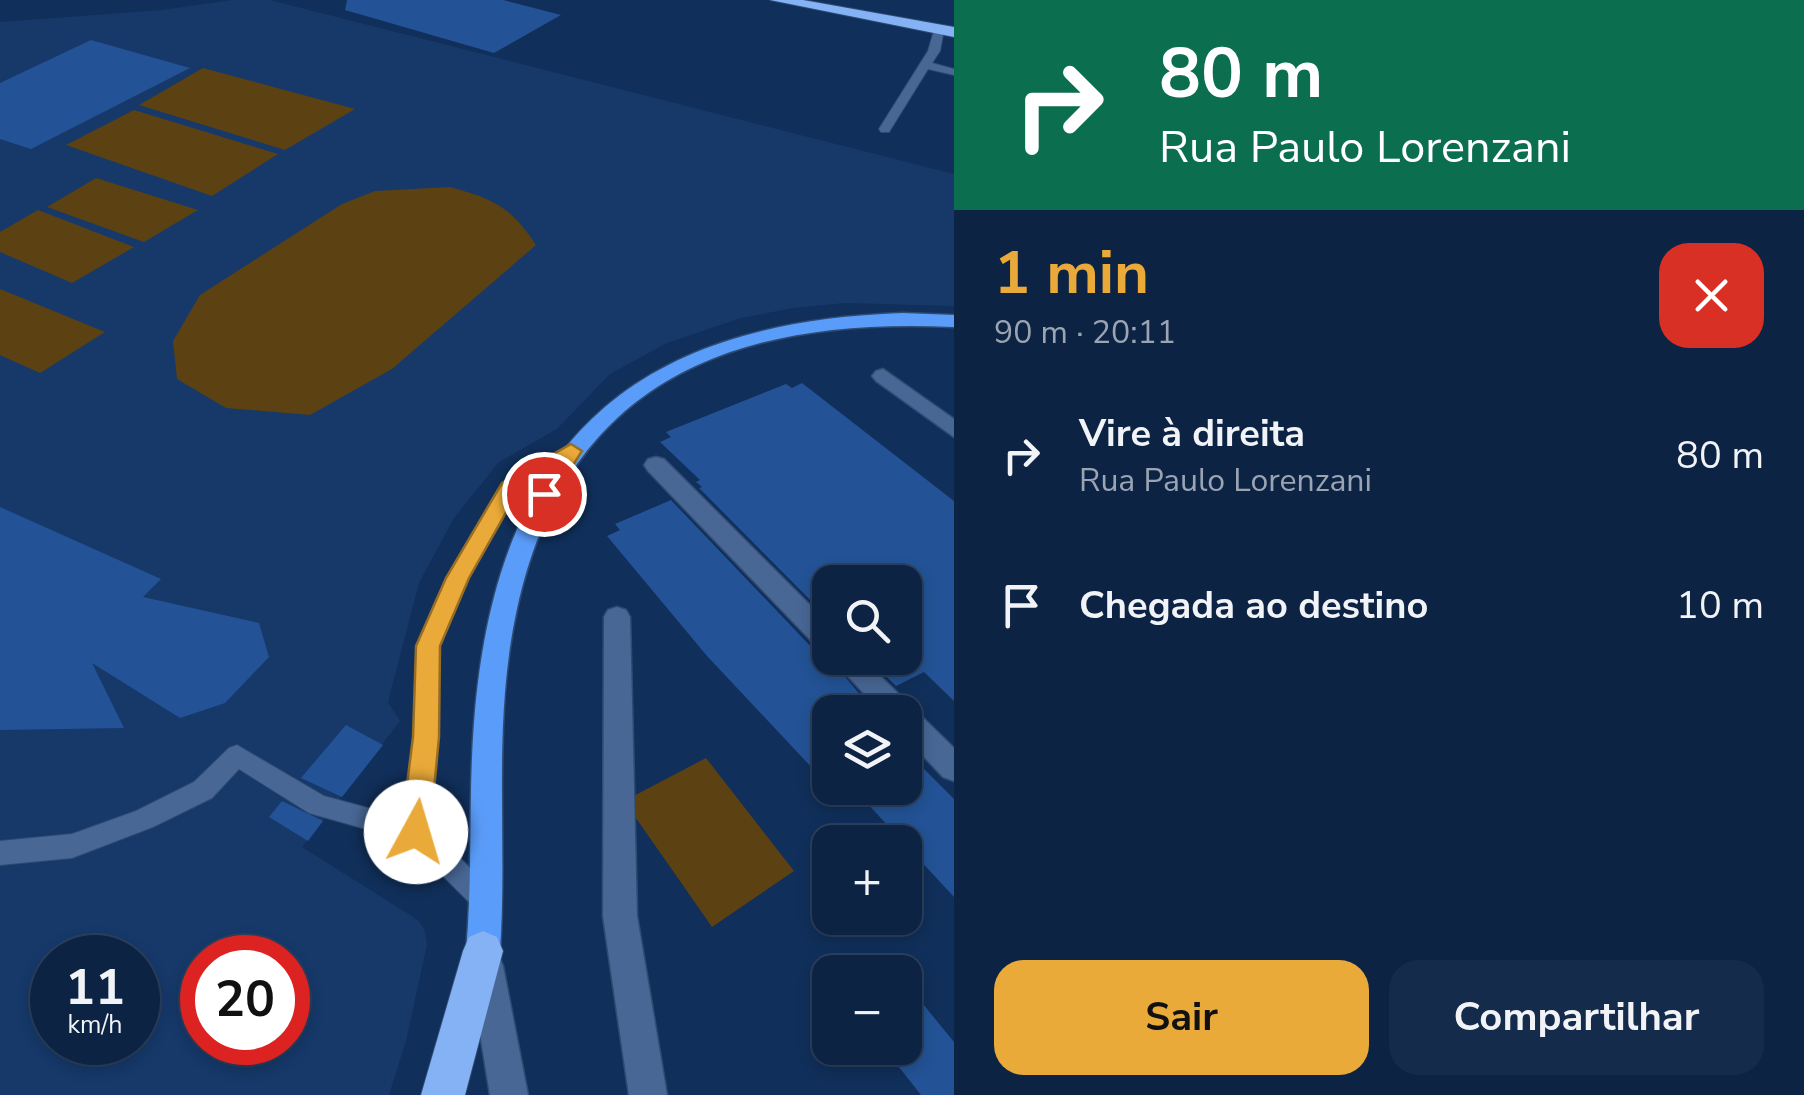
<!DOCTYPE html>
<html lang="pt">
<meta charset="utf-8">
<style>
:root{--surface:#0c2344;--page:#152b4b;--text:#f1f3f6;--muted:#9aa4b2;--line:#2c405d;--accent:#eaaa39}
body{margin:0;font-family:"Nunito Sans",sans-serif;background:var(--page);color:var(--text);height:100vh;display:flex;flex-direction:column;font-size:38px;white-space:nowrap}
*{box-sizing:border-box;margin:0}
p{font-size:32px;color:var(--muted)}
.icon{flex:none;width:55px;height:55px;fill:none;stroke:currentColor;stroke-width:2;stroke-linecap:round;stroke-linejoin:round}
.map{position:relative;flex:1;overflow:hidden}
.panel{display:flex;flex-direction:column;background:var(--surface);width:850px}
.panel>*{flex:none}
.hud{background:#0b6e4f;color:#fff;overflow:hidden}
.buttons{position:absolute;left:812px;top:565px;display:grid;gap:20px}
.buttons a{display:grid;place-items:center;width:110px;height:110px;border-radius:20px;background:var(--surface);box-shadow:0 5px 15px #0003,0 0 0 2px var(--line);font-size:50px}
.speed{position:absolute;left:30px;top:935px;display:flex;gap:20px;font-size:50px;font-weight:700;text-align:center}
.speed>*{display:grid;place-content:center;width:130px;height:130px;border-radius:50%;background:var(--surface);box-shadow:0 5px 15px #0003,0 0 0 2px var(--line);line-height:1}
.speed small{font-size:25px;font-weight:400}
.speed .limit{border:15px solid #d22;background:#fff;color:#111}
.pin{position:absolute;display:grid;place-items:center;width:85px;height:85px;color:#fff;margin:-42px;border:5px solid #fff;border-radius:50%;box-shadow:0 2px 10px #0007}
.me{position:absolute;width:110px;margin:-55px;rotate:6deg;stroke-linejoin:round;filter:drop-shadow(0 0 8px #0008)}
.turn{display:flex;align-items:center;gap:35px;height:210px;padding:0 40px;font-size:45px}
.turn .icon{width:130px;height:130px;stroke-width:2.5}
.turn b{display:block;font-size:70px;line-height:85px}
.round{display:grid;place-items:center;flex:none;width:105px;height:105px;border-radius:30px;background:var(--page)}
.headline{display:flex;align-items:center;justify-content:space-between;height:170px;padding:0 40px}
h1{font-size:60px;font-weight:700;line-height:75px;color:var(--accent)}
.button{display:flex;gap:20px;margin-top:auto;padding:20px 40px}
.button a{flex:1;height:115px;border-radius:30px;background:var(--accent);color:#111;font-size:40px;font-weight:700;line-height:115px;text-align:center}
.button a+a{background:var(--page);color:var(--text)}
ul{padding:0;list-style:none}
li{display:flex;align-items:center;gap:30px;height:150px;padding:0 40px}
li div{flex:1}
li b{display:block;font-size:38px}
li em{font-style:normal}
main{display:flex;flex:1;min-height:0}
.map>svg:first-child{display:block}
.built{fill:#16396a;fill-rule:evenodd}
.green{fill:#5c4113}
.building{fill:#235396}
.lines{fill:none;stroke-linecap:round;stroke-linejoin:round}
.lane-casing{stroke:#2e4b73;stroke-width:2}
.street-casing{stroke:#2e4b73;stroke-width:3}
.primary-casing{stroke:#2e4b73;stroke-width:3}
.highway-casing{stroke:#2e4b73;stroke-width:2}
.lane{fill:#486795;fill-rule:evenodd}
.street{fill:#486795;fill-rule:evenodd}
.primary{fill:#5a9cf9;fill-rule:evenodd}
.highway{fill:#84b2f5;fill-rule:evenodd}
.route{fill:#eaaa39;stroke:#986e25;stroke-width:2.5}
</style>
<main>
<div class="map">
<svg width="954" height="1095" viewBox="0 0 954 1095">
<rect width="100%" height="100%" fill="#102f5a"/>
<path class="built" d="M 232,0 L 270,0 L 954,174 L 954,306 L 845,303 L 794,308 L 741,318 L 667,343 L 610,374 L 557,429 L 499,462 L 454,518 L 419,583 L 388,702 L 400,721 L 302,847 L 418,920 L 425,931 L 427,945 L 406,1041 L 389,1095 L 0,1095 L 0,22 L 162,10 ZM 52,958 L 138,958 L 138,1042 L 52,1042 ZM 202,958 L 288,958 L 288,1042 L 202,1042 Z"/>
<g class="green">
<path d="M 203,68 L 355,109 L 285,150 L 139,105 Z"/>
<path d="M 134,110 L 278,154 L 212,196 L 66,145 Z"/>
<path d="M 96,178 L 198,210 L 144,242 L 47,207 Z"/>
<path d="M 450,187 C 493,199 510,206 536,245 L 392,369 L 310,415 L 226,408 L 177,379 L 173,341 L 200,295 L 342,204 L 375,191 Z"/>
<path d="M 38,210 L 134,247 L 72,283 L 0,252 L 0,232 Z"/>
<path d="M 0,289 L 105,332 L 40,373 L 0,355 Z"/>
<path d="M 706,758 L 794,871 L 712,927 L 624,801 Z"/>
</g>
<g class="building">
<path d="M 347,0 L 503,0 L 561,15 L 494,53 L 345,10 Z"/>
<path d="M 91,40 L 190,68 L 31,149 L 0,139 L 0,83 Z"/>
<path d="M 802,383 L 954,501 L 954,701 L 924,672 L 896,686 L 867,658 L 905,658 L 905,582 L 830,582 L 830,620 L 699,488 L 702,487 L 696,482 L 700,480 L 660,442 L 671,437 L 666,432 L 786,384 L 792,388 Z"/>
<path d="M 671,500 L 817,653 L 828,656 L 867,703 L 849,712 L 830,712 L 830,787 L 707,656 L 607,536 L 620,530 L 615,524 Z"/>
<path d="M 0,507 L 161,579 L 143,597 L 259,623 L 269,657 L 225,703 L 180,718 L 92,663 L 124,728 L 0,730 Z"/>
<path d="M 346,725 L 383,745 L 342,797 L 301,778 Z"/>
<path d="M 905,750 L 954,799 L 954,897 L 853,788 L 905,788 Z"/>
<path d="M 282,801 L 323,821 L 308,841 L 269,817 Z"/>
<path d="M 905,982 L 954,1042 L 954,1095 L 921,1095 L 884,1048 L 905,1048 Z"/>
</g>
<g class="lines">
<g class="lane-casing">
<g id="lane">
<path d="M 935,27 L 944,29 L 940,51 L 932,63 L 954,69 L 954,75 L 928,69 L 889,132 L 881,132 L 879,129 L 928,51 Z"/>
<path d="M 571,445 L 580,451 L 577,455 L 517,493 L 468,579 L 439,646 L 438,737 L 429,828 L 497,894 L 501,903 L 497,912 L 488,916 L 479,912 L 408,841 L 309,813 L 239,769 L 212,798 L 153,827 L 72,858 L 0,865 L 0,841 L 72,834 L 136,811 L 194,782 L 229,748 L 237,745 L 324,796 L 405,818 L 414,737 L 417,646 L 448,578 L 503,483 Z"/>
</g>
</g>
<g class="street-casing">
<g id="street">
<path d="M 883,369 L 954,419 L 954,437 L 876,381 L 872,376 L 876,371 Z"/>
<path d="M 656,457 L 664,459 L 830,625 L 830,653 L 820,650 L 648,471 L 644,465 L 648,459 Z"/>
<path d="M 617,607 L 626,610 L 630,617 L 637,916 L 667,1095 L 629,1095 L 603,916 L 604,617 L 608,610 Z"/>
<path d="M 831,658 L 862,658 L 954,748 L 954,781 L 943,777 L 905,737 L 905,712 L 881,712 Z"/>
<path d="M 486,949 L 498,954 L 503,966 L 528,1095 L 490,1095 L 469,966 L 474,954 Z"/>
</g>
</g>
<g class="primary-casing">
<path id="primary" d="M 902,313 L 954,315 L 954,327 C 688,314 528,414 505,692 C 498,778 506,865 500,951 L 495,963 L 483,968 L 471,963 L 466,951 C 473,875 468,799 474,723 C 495,447 627,323 902,313 Z"/>
</g>
<g class="highway-casing">
<g id="highway">
<path d="M 770,0 L 803,0 L 954,27 L 954,37 Z"/>
<path d="M 483,931 L 497,937 L 503,951 L 465,1095 L 421,1095 L 463,951 L 469,937 Z"/>
</g>
</g>
<use href="#lane" class="lane"/>
<use href="#street" class="street"/>
<use href="#primary" class="primary"/>
<use href="#highway" class="highway"/>
</g>
<path class="route" d="M 571,444 L 582,451 L 551,500 L 544,502 L 533,494 L 544,477 L 517,493 L 469,578 L 440,646 L 439,737 L 430,832 L 426,841 L 416,845 L 406,841 L 401,832 L 413,737 L 416,646 L 446,578 L 502,483 Z"/>
</svg>
<div class="buttons">
<a><svg class="icon" aria-label="search" viewBox="0 0 24 24"><circle cx="10" cy="10" r="6"/><path d="M15 15l6 6"/></svg></a>
<a><svg class="icon" aria-label="layers" viewBox="0 0 24 24"><path d="M12 4l9 5-9 5-9-5zM3 14l9 5 9-5"/></svg></a>
<a>+</a>
<a>−</a>
</div>
<div class="speed"><div>11<small>km/h</small></div><div class="limit">20</div></div>
<div class="pin" style="left:544px;top:494px;background:#d93025"><svg class="icon" aria-label="arrive" viewBox="0 0 24 24"><path d="M6 21V4h12l-3 4 3 4H6"/></svg></div>
<svg class="me" style="left:416px;top:832px" viewBox="-20 -20 40 40"><circle r="19" fill="#fff"/><path d="M0-13L10 11 0 6-10 11z" fill="#eaaa39"/></svg>
</div>
<section class="panel">
<div class="hud">
<div class="turn"><svg class="icon" aria-label="right" viewBox="0 0 24 24"><path d="M7 20v-9h11M14 6l5 5-5 5"/></svg><div><b>80 m</b>Rua Paulo Lorenzani</div></div>
</div>
<div class="headline"><div><h1>1 min</h1><p>90 m · 20:11</p></div><a class="round" style="background:#d93025;color:#fff"><svg class="icon" aria-label="close" viewBox="0 0 24 24"><path d="M6 6l12 12M18 6L6 18"/></svg></a></div>
<ul>
<li><svg class="icon" aria-label="right" viewBox="0 0 24 24"><path d="M7 20v-9h11M14 6l5 5-5 5"/></svg><div><b>Vire à direita</b><p>Rua Paulo Lorenzani</p></div><em>80 m</em></li>
<li><svg class="icon" aria-label="arrive" viewBox="0 0 24 24"><path d="M6 21V4h12l-3 4 3 4H6"/></svg><div><b>Chegada ao destino</b></div><em>10 m</em></li>
</ul>
<div class="button"><a>Sair</a><a>Compartilhar</a></div>
</section>
</main>
